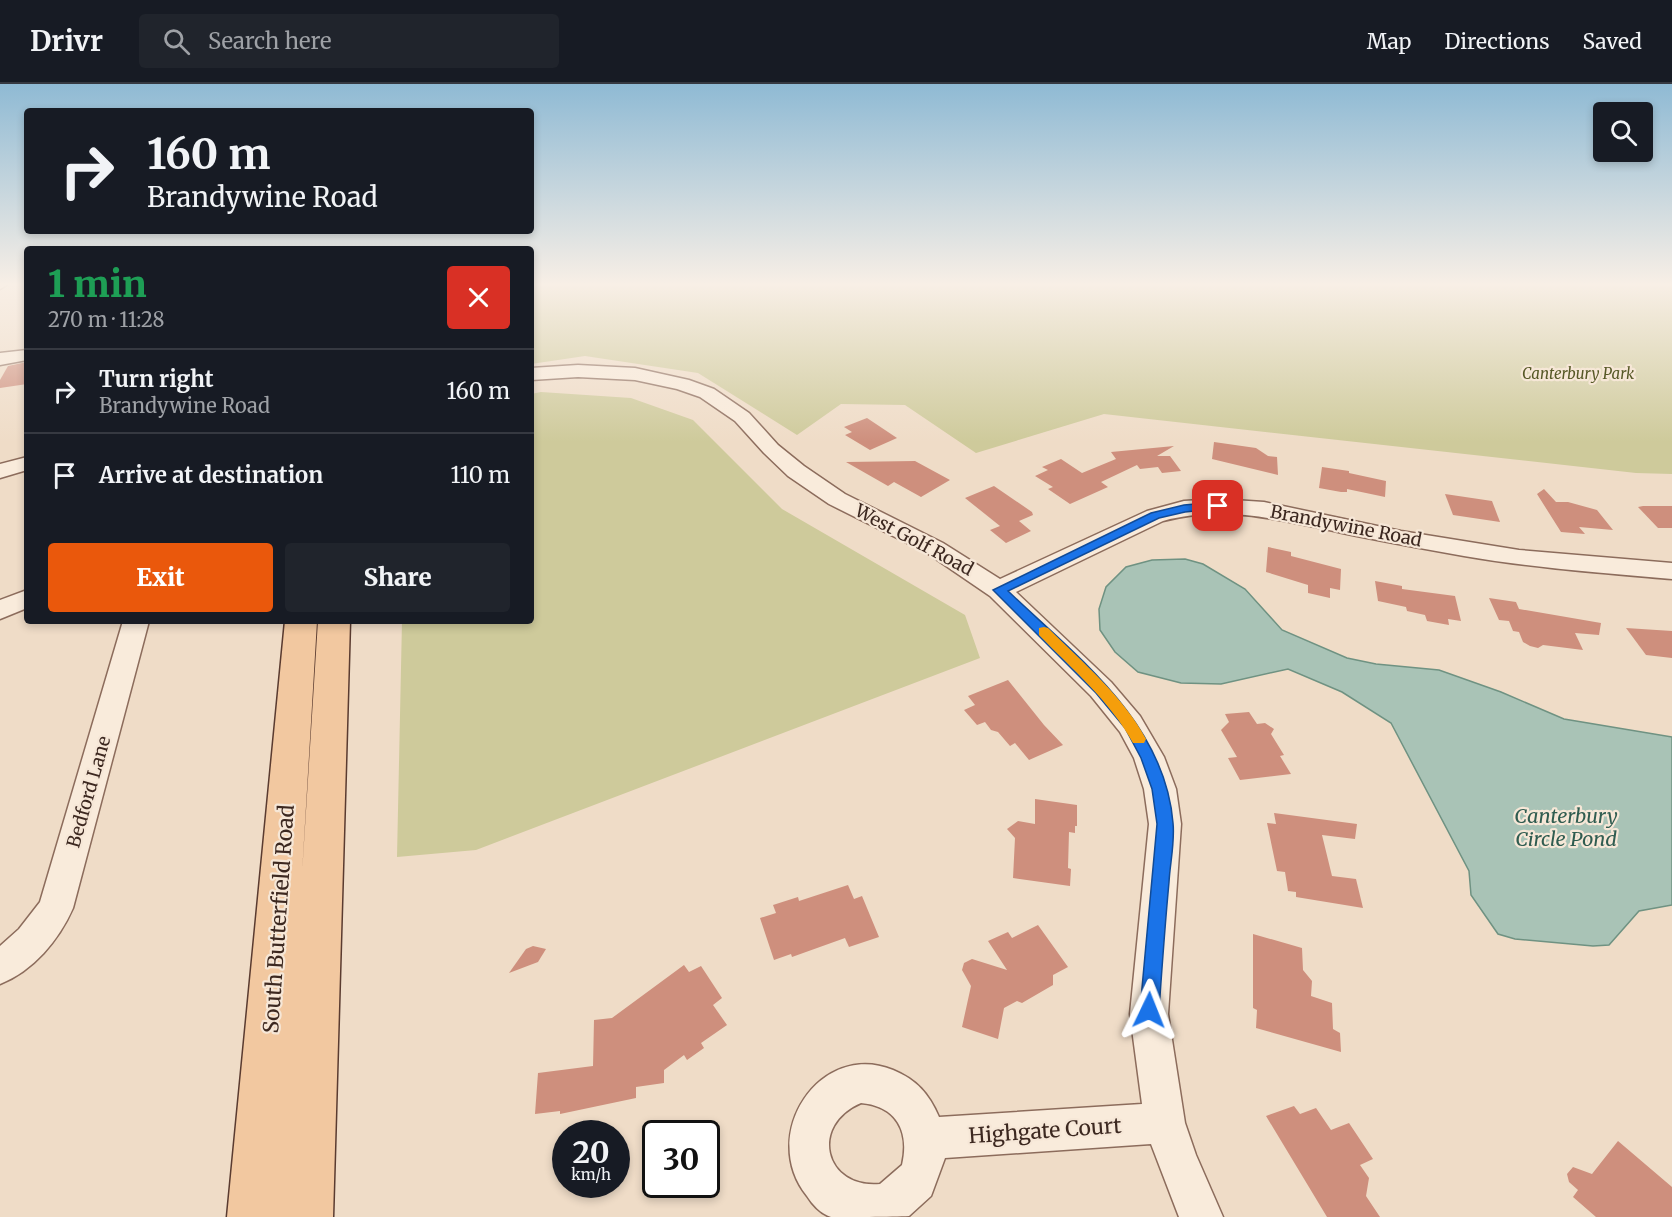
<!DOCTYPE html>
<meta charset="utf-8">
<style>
:root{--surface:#171b24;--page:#20242c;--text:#f1f3f6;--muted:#9ea1a6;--line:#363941;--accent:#ea580c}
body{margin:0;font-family:Merriweather,serif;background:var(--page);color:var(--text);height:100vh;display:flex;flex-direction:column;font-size:22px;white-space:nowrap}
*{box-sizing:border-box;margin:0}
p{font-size:20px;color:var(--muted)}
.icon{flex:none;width:33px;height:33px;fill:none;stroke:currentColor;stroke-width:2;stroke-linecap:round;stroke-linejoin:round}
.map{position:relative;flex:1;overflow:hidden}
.panel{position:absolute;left:24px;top:162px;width:510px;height:378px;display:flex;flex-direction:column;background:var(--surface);border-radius:6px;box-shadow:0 3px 9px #0003}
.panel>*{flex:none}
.hud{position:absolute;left:24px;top:24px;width:510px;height:126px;border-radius:6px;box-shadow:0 3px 9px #0003;background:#171b24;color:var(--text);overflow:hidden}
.controls{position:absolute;left:1593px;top:18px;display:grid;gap:12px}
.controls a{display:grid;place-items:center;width:60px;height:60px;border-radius:6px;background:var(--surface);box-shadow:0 3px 9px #0003;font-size:30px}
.speed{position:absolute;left:552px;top:1036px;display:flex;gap:12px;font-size:30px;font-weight:700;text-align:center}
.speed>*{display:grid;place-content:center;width:78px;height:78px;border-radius:50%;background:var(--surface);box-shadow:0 3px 9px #0003;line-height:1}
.speed small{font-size:15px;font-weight:400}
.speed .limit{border:3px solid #111;border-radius:9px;background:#fff;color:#111}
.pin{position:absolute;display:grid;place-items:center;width:51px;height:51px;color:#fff;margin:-26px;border-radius:12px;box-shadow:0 3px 9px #0006}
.me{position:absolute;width:66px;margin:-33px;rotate:2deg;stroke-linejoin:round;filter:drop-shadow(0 0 4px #0008)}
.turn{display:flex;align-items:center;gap:21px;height:126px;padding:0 24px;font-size:27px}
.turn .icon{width:78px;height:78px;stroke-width:2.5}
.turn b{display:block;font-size:42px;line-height:51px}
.round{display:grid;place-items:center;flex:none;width:63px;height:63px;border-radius:6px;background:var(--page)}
.overview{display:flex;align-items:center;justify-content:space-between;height:102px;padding:0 24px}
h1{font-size:36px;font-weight:800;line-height:45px;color:#1e9e55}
.cta{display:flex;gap:12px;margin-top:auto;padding:12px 24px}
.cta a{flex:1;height:69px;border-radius:6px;background:var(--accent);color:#fff;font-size:24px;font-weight:800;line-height:69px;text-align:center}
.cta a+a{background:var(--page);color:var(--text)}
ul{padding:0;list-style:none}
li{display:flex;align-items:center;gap:18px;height:84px;padding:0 24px;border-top:2px solid var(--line)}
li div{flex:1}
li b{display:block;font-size:22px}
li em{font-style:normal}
header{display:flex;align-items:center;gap:36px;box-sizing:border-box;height:84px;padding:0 30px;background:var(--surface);border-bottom:2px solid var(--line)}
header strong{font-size:28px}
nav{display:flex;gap:33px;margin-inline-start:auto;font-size:21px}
.search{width:420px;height:54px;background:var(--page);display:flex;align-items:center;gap:15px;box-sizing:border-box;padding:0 21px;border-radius:6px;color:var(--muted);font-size:22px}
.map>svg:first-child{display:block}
.green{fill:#ceca9b}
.water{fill:#a9c3b6;stroke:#6f9282;stroke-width:1.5}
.building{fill:#ce8f7d}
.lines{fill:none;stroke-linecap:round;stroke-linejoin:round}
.minor-casing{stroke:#8c6c5c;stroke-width:3}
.major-casing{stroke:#5a3b30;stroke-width:3}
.minor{fill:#f9ebdb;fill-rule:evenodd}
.major{fill:#f2c8a0;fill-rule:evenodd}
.route{fill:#1a73e8;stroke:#114b97;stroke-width:1.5}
.slow{fill:#f59e0b}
.labels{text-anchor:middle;stroke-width:4.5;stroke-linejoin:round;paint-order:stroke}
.far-park-label{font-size:15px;font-style:italic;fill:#565826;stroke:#f6e7d7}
.street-label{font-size:18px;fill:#3c2820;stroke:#f6e7d7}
.water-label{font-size:20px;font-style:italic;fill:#2f5c50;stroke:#f6e7d7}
.near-street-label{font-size:21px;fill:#3c2820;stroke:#f6e7d7}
</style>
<header>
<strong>Drivr</strong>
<div class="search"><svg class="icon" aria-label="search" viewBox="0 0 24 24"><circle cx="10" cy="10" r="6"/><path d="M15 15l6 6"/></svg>Search here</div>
<nav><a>Map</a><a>Directions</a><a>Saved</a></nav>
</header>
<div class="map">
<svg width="1672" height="1133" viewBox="0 0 1672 1133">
<rect width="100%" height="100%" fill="#efdcc7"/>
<g class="green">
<path d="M 531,199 L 1672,199 L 1672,390 L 1636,389 L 1104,330 L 976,369 L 905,321 L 841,320 L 797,351 L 698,289 L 585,272 L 531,280 Z"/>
<path d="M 541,308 L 631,314 L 693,336 L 782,425 L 965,531 L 980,574 L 476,766 L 397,773 L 402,537 L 531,537 L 531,310 Z"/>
</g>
<path class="water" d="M 1185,475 L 1203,480 L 1245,505 L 1282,546 L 1347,574 L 1376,580 L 1439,586 L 1501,608 L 1564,635 L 1672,653 L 1672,821 L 1639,827 L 1609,861 L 1593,862 L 1515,855 L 1498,850 L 1471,811 L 1469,787 L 1391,639 L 1342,608 L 1288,585 L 1221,600 L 1181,599 L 1138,588 L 1115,568 L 1100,546 L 1099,525 L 1106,503 L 1126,483 L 1152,476 Z"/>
<g class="building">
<path d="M 27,278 L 27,300 L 0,304 L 0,296 L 8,282 Z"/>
<path d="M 867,334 L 897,354 L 870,366 L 845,351 L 852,348 L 844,343 Z"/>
<path d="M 1214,358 L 1256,364 L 1268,372 L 1277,373 L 1278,391 L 1212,375 Z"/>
<path d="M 1174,362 L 1157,372 L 1170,372 L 1181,387 L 1162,389 L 1158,383 L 1140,385 L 1137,381 L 1101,398 L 1108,403 L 1070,420 L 1048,405 L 1053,403 L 1035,392 L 1048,386 L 1042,383 L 1061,375 L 1082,389 L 1116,375 L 1111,368 Z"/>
<path d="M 915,377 L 950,396 L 921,413 L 894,398 L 888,402 L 846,378 Z"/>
<path d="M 1322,383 L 1349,387 L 1349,389 L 1386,397 L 1385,413 L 1347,405 L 1347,408 L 1341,408 L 1319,404 Z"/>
<path d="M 994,402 L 1032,428 L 1033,431 L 1019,437 L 1031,447 L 1006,459 L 990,446 L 1000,442 L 965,414 Z"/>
<path d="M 1544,405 L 1556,418 L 1568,418 L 1597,426 L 1613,446 L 1579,443 L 1585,450 L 1561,448 L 1537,410 Z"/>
<path d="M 1445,410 L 1492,417 L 1500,438 L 1453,431 Z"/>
<path d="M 1643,422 L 1672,422 L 1672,444 L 1658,444 L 1638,423 Z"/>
<path d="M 1268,463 L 1291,468 L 1291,472 L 1341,485 L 1340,506 L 1330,504 L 1330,514 L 1308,509 L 1308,501 L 1266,488 Z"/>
<path d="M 1375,497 L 1402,502 L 1402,505 L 1455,512 L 1461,537 L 1448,535 L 1449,541 L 1427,537 L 1425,531 L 1407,527 L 1406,523 L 1378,517 Z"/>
<path d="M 1489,514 L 1516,518 L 1519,525 L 1601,539 L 1599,551 L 1575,549 L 1583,566 L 1543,561 L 1538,564 L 1530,562 L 1523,558 L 1519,548 L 1513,547 L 1509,537 L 1499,536 Z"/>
<path d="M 1626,544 L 1672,547 L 1672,574 L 1646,571 Z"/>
<path d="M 1008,596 L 1044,641 L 1063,661 L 1029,676 L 1015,659 L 1010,662 L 998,648 L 991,646 L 985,638 L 977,641 L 964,626 L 975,621 L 968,612 Z"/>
<path d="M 1249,628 L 1257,640 L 1265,639 L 1274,645 L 1271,650 L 1284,671 L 1280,672 L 1291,690 L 1240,696 L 1228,674 L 1237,673 L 1221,646 L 1229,638 L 1225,630 Z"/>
<path d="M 1035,715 L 1077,721 L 1077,742 L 1075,742 L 1075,749 L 1069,748 L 1068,784 L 1071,785 L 1070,802 L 1013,794 L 1015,754 L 1007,745 L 1018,737 L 1035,740 Z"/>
<path d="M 1274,729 L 1357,740 L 1355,755 L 1322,751 L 1332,792 L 1356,795 L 1363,824 L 1296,813 L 1296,808 L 1288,807 L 1285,788 L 1277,787 L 1267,739 L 1276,740 Z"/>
<path d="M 848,801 L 854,815 L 862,812 L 879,853 L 849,863 L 845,854 L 792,873 L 791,870 L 774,876 L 760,834 L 776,829 L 773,821 L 798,813 L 799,817 Z"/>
<path d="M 1038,841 L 1068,883 L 1053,891 L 1053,901 L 1022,919 L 1017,917 L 1004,924 L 998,955 L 962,943 L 971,902 L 962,886 L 964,879 L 972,875 L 1007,886 L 988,857 L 1008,848 L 1012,854 Z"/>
<path d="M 1253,850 L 1302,864 L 1303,886 L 1312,897 L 1311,912 L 1332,919 L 1333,945 L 1340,949 L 1341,968 L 1256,944 L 1257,926 L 1253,924 Z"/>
<path d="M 533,862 L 546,865 L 538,878 L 509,889 L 526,865 Z"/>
<path d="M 684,881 L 689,888 L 701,882 L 722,914 L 713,921 L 727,941 L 701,959 L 704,964 L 687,976 L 684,971 L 664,986 L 664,999 L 636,1003 L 636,1014 L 560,1030 L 560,1027 L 535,1030 L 538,989 L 593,982 L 594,936 L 612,934 Z"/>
<path d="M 1294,1022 L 1300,1030 L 1316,1024 L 1331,1046 L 1349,1039 L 1373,1075 L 1360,1081 L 1369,1094 L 1366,1112 L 1380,1133 L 1327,1133 L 1266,1032 Z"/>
<path d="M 1618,1057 L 1672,1103 L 1672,1133 L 1596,1133 L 1573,1113 L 1578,1106 L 1569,1098 L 1567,1090 L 1573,1083 L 1592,1090 Z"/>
</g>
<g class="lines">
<g class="minor-casing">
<g id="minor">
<path d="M 0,199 L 10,199 L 0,205 Z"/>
<path d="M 27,266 L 27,276 L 0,281 L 0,269 Z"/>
<path d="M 578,281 L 635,284 L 689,296 L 714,305 L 749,329 L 778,361 L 804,382 L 845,410 L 943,459 L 1000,495 L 1147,427 L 1184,417 L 1218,415 L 1264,418 L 1401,447 L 1519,466 L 1672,479 L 1672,495 C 1602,489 1533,484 1464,472 C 1425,465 1386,458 1347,450 C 1286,437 1225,420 1163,437 L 1016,508 L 1111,598 L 1140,632 L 1164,673 L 1176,705 L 1181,740 L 1168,930 L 1185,1039 L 1196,1071 L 1223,1133 L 1179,1133 L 1151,1060 L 945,1074 L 931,1112 L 909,1132 C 894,1133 844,1133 831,1133 C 821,1130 812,1120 807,1112 C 758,1051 820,956 893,986 C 917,996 929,1010 939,1033 L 1142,1020 L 1130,930 L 1149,740 L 1144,705 L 1134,674 L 1120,648 L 1091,612 L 990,512 L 927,469 L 829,420 L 788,392 L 764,369 L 735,337 L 700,313 L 677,305 L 635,296 L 578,293 L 531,296 L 531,284 ZM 861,1019 C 896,1022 910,1047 902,1081 L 880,1100 C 824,1105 809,1041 861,1019 Z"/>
<path d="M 27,373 L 27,386 L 0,394 L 0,380 Z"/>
<path d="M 27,506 L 27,524 L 0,535 L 0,516 Z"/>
<path d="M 123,537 L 149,537 L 73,824 C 59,856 33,887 0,900 L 0,862 L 19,845 L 40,818 Z"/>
</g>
</g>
<g class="major-casing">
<path id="major" d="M 285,537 L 317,537 L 302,790 L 318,537 L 350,537 L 333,1133 L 227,1133 Z"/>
</g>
<use href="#minor" class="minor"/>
<use href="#major" class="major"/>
</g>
<linearGradient id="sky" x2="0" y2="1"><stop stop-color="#8fbad4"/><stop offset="0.56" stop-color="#f8efe6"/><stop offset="1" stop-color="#f8efe6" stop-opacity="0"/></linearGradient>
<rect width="1672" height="358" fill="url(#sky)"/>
<path class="route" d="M 1218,418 L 1224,422 L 1223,424 L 1185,428 L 1159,434 L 1008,507 C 1076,572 1165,638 1173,739 C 1175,758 1170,779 1169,798 C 1165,841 1162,883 1159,926 L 1156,933 L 1149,935 L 1142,933 L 1140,926 L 1157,740 L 1152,705 L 1141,674 L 1125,644 L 1096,609 L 993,506 L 1151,429 L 1184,421 Z"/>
<path class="slow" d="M 1044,543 L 1048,544 C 1083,579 1123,612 1146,655 L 1144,659 L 1133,659 C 1110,617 1072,585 1039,551 L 1039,544 Z"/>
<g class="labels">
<g class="far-park-label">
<text x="1578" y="295">Canterbury Park</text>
</g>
<g class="street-label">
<text transform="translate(1346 442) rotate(11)" y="6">Brandywine Road</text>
<text transform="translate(914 456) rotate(28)" y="6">West Golf Road</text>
<text transform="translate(89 708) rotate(-74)" y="6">Bedford Lane</text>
</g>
<g class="water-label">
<text x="1566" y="739">Canterbury<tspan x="1566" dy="23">Circle Pond</tspan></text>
</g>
<g class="near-street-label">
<text transform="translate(279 835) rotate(-86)" y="7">South Butterfield Road</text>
<text transform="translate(1045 1047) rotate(-4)" y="7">Highgate Court</text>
</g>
</g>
</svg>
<div class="controls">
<a><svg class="icon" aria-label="search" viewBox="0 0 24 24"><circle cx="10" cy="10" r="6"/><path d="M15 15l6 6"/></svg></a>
</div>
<div class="speed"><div>20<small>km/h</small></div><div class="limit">30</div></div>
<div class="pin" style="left:1218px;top:422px;background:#d93025"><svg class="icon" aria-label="arrive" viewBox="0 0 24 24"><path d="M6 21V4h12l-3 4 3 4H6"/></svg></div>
<svg class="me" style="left:1149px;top:926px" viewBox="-20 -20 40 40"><path d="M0-17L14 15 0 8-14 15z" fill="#1a73e8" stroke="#fff" stroke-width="4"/></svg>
<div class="hud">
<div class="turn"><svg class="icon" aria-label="right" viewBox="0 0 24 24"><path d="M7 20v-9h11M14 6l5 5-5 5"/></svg><div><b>160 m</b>Brandywine Road</div></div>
</div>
<section class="panel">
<div class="overview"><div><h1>1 min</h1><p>270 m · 11:28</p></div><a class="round" style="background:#d93025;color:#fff"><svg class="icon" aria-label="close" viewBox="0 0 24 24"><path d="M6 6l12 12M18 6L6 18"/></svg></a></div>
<ul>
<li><svg class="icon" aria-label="right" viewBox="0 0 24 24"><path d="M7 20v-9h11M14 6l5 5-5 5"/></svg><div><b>Turn right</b><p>Brandywine Road</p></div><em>160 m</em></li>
<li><svg class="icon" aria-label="arrive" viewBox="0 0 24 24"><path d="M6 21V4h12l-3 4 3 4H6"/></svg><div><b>Arrive at destination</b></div><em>110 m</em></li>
</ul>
<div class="cta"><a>Exit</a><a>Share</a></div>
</section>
</div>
